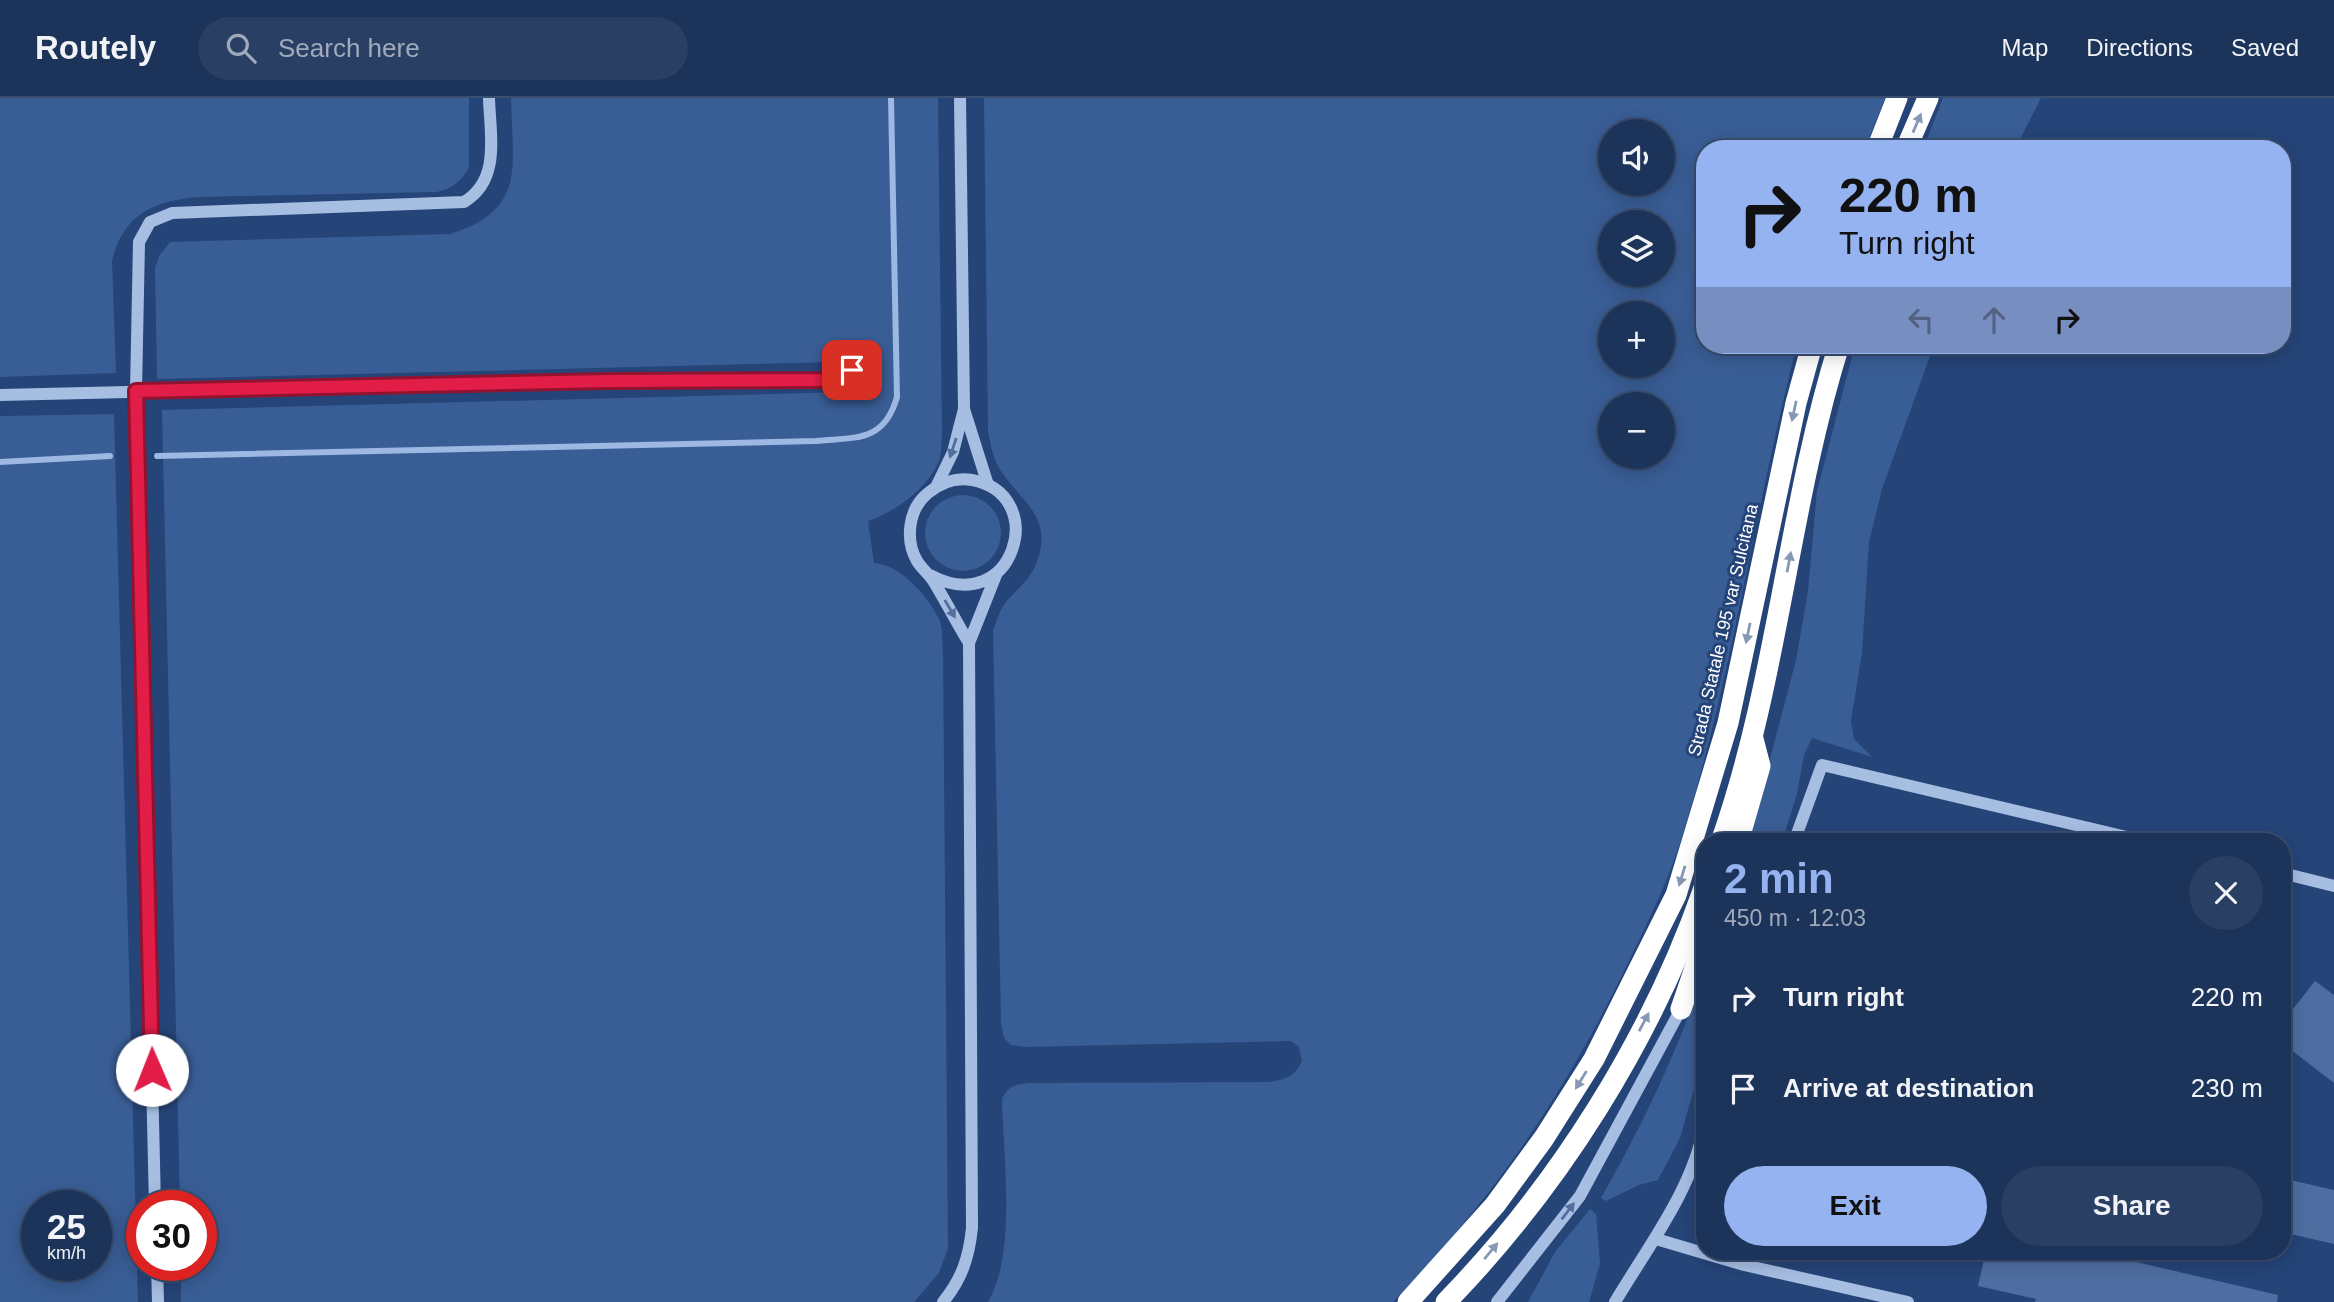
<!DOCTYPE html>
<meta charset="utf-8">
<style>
:root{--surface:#1c335a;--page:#293f63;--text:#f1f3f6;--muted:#a0aabb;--line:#3a4e70;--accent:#95b2f1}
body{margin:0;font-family:Helvetica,sans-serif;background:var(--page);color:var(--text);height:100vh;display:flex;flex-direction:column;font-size:26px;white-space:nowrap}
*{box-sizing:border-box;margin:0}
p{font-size:23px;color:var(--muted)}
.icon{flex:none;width:38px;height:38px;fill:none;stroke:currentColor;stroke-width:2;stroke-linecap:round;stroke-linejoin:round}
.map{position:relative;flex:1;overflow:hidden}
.details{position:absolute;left:1696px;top:735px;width:595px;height:427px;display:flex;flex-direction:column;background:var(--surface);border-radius:28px;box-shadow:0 4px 18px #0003,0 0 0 2px var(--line)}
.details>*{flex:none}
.hud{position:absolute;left:1696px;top:42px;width:595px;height:214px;border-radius:28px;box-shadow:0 4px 18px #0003,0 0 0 2px var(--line);background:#95b2f1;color:#111;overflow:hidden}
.fabs{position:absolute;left:1598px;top:21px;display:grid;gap:14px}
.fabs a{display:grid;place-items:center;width:77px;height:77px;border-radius:50%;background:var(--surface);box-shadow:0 4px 18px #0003,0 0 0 2px var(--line);font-size:35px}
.speed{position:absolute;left:21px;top:1092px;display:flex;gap:14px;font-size:35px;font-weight:700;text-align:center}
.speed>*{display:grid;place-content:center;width:91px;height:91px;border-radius:50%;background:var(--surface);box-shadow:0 4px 18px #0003,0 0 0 2px var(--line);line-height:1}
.speed small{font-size:18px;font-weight:400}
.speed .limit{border:10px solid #d22;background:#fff;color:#111}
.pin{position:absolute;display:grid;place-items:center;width:60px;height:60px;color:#fff;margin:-30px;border-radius:14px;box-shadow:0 4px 10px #0006}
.me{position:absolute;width:77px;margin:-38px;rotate:359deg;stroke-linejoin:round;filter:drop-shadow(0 0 5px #0008)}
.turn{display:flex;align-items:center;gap:24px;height:147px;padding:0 28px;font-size:32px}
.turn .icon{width:91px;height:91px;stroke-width:2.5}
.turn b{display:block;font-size:49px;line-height:60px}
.lanes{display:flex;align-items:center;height:66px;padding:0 28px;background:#0003;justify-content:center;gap:35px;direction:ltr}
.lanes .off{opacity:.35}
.round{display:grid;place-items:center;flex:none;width:74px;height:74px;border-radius:37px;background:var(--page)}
.overview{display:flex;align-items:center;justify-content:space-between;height:119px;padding:0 28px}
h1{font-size:42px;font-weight:700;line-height:52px;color:var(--accent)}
.action{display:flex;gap:14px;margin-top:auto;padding:14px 28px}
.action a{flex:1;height:80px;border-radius:42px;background:var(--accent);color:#111;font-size:28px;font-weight:700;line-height:80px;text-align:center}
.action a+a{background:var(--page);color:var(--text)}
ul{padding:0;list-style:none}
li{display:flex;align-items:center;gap:21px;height:91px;padding:0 28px}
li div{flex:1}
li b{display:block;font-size:26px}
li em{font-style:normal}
header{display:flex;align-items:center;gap:42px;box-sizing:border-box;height:98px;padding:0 35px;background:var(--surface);border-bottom:2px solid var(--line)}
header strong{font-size:33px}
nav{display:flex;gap:38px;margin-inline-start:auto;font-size:24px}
.search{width:490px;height:63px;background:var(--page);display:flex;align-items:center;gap:18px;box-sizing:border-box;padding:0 24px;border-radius:38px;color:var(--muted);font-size:26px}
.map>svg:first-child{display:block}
.green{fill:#395d95;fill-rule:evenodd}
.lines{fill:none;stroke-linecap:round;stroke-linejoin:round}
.stream{stroke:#9cb8e3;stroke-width:6}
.building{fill:#4e6ea1}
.minor{stroke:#a7bee3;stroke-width:12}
.highway{stroke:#fff;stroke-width:21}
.oneway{fill:#8798b5}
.oneway2{fill:#526f9d}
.route-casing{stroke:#92132f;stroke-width:18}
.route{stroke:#e11d48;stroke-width:12}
.labels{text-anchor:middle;stroke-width:6;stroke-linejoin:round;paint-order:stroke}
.street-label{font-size:18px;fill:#fff;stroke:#254478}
</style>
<header>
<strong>Routely</strong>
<div class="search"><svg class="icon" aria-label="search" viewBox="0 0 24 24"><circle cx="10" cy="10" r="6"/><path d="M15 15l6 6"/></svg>Search here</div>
<nav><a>Map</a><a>Directions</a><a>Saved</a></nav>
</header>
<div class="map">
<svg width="2334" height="1204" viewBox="0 0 2334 1204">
<rect width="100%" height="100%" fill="#254478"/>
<g class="green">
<path d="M 0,0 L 469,0 L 469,69 C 462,83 453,90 437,94 L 198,99 C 154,103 123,116 112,163 L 116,275 L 0,279 Z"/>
<path d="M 511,0 L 938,0 L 942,335 C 941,343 942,355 939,363 C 927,391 895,414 868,423 L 874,465 C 901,467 927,497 939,521 C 943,530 942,544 943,555 L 948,1150 L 939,1175 L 914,1204 L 181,1204 L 181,1167 L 201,1167 L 201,1108 L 180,1108 L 162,312 L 847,294 L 865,285 L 873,264 L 858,246 L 836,264 L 157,281 L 155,170 L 159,158 L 170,144 L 450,136 C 528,112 512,67 511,0 Z"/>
<path d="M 984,0 L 1885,0 L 1865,51 L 1704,51 L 1704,247 L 1797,247 C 1755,408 1733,574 1684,733 C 1670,779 1649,822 1628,865 C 1568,991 1491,1105 1393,1204 L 988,1204 C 1017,1155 1003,1058 1002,1001 C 1008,987 1017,986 1032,985 L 1269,984 C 1287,981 1294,979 1302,963 L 1299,949 L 1291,943 L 1025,949 L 1011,947 L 1004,940 L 1001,925 L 993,533 C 997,523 999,512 1006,504 C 1017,491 1029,483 1036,466 C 1056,417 1017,402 998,368 C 992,356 990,344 988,332 ZM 1610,33 L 1662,33 L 1662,86 L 1610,86 ZM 1610,124 L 1662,124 L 1662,177 L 1610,177 ZM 1610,215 L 1662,215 L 1662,268 L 1610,268 ZM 1610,306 L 1662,306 L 1662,359 L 1610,359 Z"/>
<path d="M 1943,0 L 2041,0 L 2015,51 L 1923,51 Z"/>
<path d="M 1855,247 L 1934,247 L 1882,391 L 1869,444 L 1862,555 L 1851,623 L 1854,641 L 1872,659 L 1812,640 L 1804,657 L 1797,696 L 1782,744 L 1748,744 L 1796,562 L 1808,493 L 1817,393 Z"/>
<path d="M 114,316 L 138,1204 L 0,1204 L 0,318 ZM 37,1108 L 96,1108 L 96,1167 L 37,1167 Z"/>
<circle cx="963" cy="435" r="38"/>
<path d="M 1704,874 L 1704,956 L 1680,1040 L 1658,1082 L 1639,1087 L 1606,1103 L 1601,1100 C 1642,1028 1678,953 1704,874 Z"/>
<path d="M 1590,1111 L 1596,1116 L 1600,1166 L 1589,1204 L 1528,1204 L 1555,1154 Z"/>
</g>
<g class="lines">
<g class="stream">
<path d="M 157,358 L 816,343 C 855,339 884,345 897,299 L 891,0"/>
<path d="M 0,364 L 110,358"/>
</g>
</g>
<g class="building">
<path d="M 2315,883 L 2334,897 L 2334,985 L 2282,945 L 2282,925 Z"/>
<path d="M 2282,1080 L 2334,1092 L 2334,1146 L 2282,1134 Z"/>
<path d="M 1986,1153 L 2089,1153 L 2278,1197 L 2277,1204 L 2035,1204 L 2036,1201 L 1978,1188 Z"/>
</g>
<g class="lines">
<g class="minor">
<path d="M 960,0 L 964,311 L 988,387"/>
<path d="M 0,297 L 608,283 L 825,282 L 852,272"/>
<path d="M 937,387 L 953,354 L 964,311"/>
<path d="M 930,477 C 1014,522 1051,396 972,382 C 956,379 940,385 928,395 C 908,411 905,442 917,463 C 922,471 929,476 934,484 C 946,504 957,525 969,545"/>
<path d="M 1794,744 L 1822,667 L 2148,744"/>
<path d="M 2282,775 L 2334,788"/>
<path d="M 155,1108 L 136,293 L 139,144 L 150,124 L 172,115 L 464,104 C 501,82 490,37 489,0"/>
<path d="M 1656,1141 L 1744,1167 L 1908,1204"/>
<path d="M 157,1167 L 158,1204"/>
<path d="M 943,1204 C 962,1181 969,1159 972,1130 L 969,545 L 996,477"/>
<path d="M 1497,1204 L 1580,1098 L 1681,911"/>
<path d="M 1615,1204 C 1647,1150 1693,1091 1704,1028"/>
</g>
<g class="highway">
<path d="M 1877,51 L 1897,0"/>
<path d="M 1906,51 L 1928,0"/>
<path d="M 1721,744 C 1778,583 1788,409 1839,247"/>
<path d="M 1738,744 L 1760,668 L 1753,641"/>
<path d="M 1681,911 L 1704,844"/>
<path d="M 1408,1204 L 1495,1107 L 1544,1040 L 1594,961 L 1676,797 L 1728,625 L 1796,305 L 1812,247"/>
<path d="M 1446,1204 C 1558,1089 1651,942 1704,790"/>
</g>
</g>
<defs><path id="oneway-solid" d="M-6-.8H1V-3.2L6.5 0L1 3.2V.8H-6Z" transform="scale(1.75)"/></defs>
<g class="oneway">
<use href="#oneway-solid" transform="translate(1917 25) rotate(-67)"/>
<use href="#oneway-solid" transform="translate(1794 313) rotate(102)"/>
<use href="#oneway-solid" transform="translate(1789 464) rotate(-79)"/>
<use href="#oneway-solid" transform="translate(1748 535) rotate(102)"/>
<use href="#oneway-solid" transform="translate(1682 778) rotate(107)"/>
<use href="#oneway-solid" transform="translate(1644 924) rotate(-62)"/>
<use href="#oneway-solid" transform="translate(1581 982) rotate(122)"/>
<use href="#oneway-solid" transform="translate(1491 1153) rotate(-50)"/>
</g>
<g class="oneway2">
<use href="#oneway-solid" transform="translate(953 350) rotate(108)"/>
<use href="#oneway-solid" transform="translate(950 511) rotate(60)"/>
<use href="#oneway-solid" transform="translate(1568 1113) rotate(-53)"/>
</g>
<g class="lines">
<g class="route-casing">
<path id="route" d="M 152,972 L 136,293 L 608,283 L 825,282 L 852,272"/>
</g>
<use href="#route" class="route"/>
</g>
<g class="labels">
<g class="street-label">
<text transform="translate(1723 532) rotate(-77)" y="6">Strada Statale 195 var Sulcitana</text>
</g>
</g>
</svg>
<div class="fabs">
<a><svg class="icon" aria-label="sound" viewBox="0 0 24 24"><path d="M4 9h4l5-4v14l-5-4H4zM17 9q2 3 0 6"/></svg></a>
<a><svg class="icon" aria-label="layers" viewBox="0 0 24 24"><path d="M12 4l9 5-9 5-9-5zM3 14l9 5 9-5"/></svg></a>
<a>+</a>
<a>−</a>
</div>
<div class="speed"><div>25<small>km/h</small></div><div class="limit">30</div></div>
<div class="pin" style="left:852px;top:272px;background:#d93025"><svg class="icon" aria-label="arrive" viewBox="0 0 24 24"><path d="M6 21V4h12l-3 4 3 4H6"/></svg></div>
<svg class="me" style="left:152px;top:972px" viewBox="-20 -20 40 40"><circle r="19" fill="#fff"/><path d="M0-13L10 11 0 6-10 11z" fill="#e11d48"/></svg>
<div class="hud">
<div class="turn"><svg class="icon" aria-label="right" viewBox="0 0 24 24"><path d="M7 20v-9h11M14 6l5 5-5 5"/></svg><div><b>220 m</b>Turn right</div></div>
<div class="lanes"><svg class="icon off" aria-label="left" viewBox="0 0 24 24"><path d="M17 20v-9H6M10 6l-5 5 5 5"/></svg><svg class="icon off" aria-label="ahead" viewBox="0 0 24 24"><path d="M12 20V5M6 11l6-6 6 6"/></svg><svg class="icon" aria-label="right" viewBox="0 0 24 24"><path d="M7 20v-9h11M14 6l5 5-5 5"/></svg></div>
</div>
<section class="details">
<div class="overview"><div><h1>2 min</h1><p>450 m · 12:03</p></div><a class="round"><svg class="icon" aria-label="close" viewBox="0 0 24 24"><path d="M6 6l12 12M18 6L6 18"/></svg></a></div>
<ul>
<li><svg class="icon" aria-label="right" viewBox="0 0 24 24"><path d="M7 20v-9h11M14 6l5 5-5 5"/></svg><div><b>Turn right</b></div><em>220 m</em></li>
<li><svg class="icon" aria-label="arrive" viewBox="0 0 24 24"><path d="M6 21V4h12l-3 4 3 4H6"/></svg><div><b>Arrive at destination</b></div><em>230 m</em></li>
</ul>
<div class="action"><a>Exit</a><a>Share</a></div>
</section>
</div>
